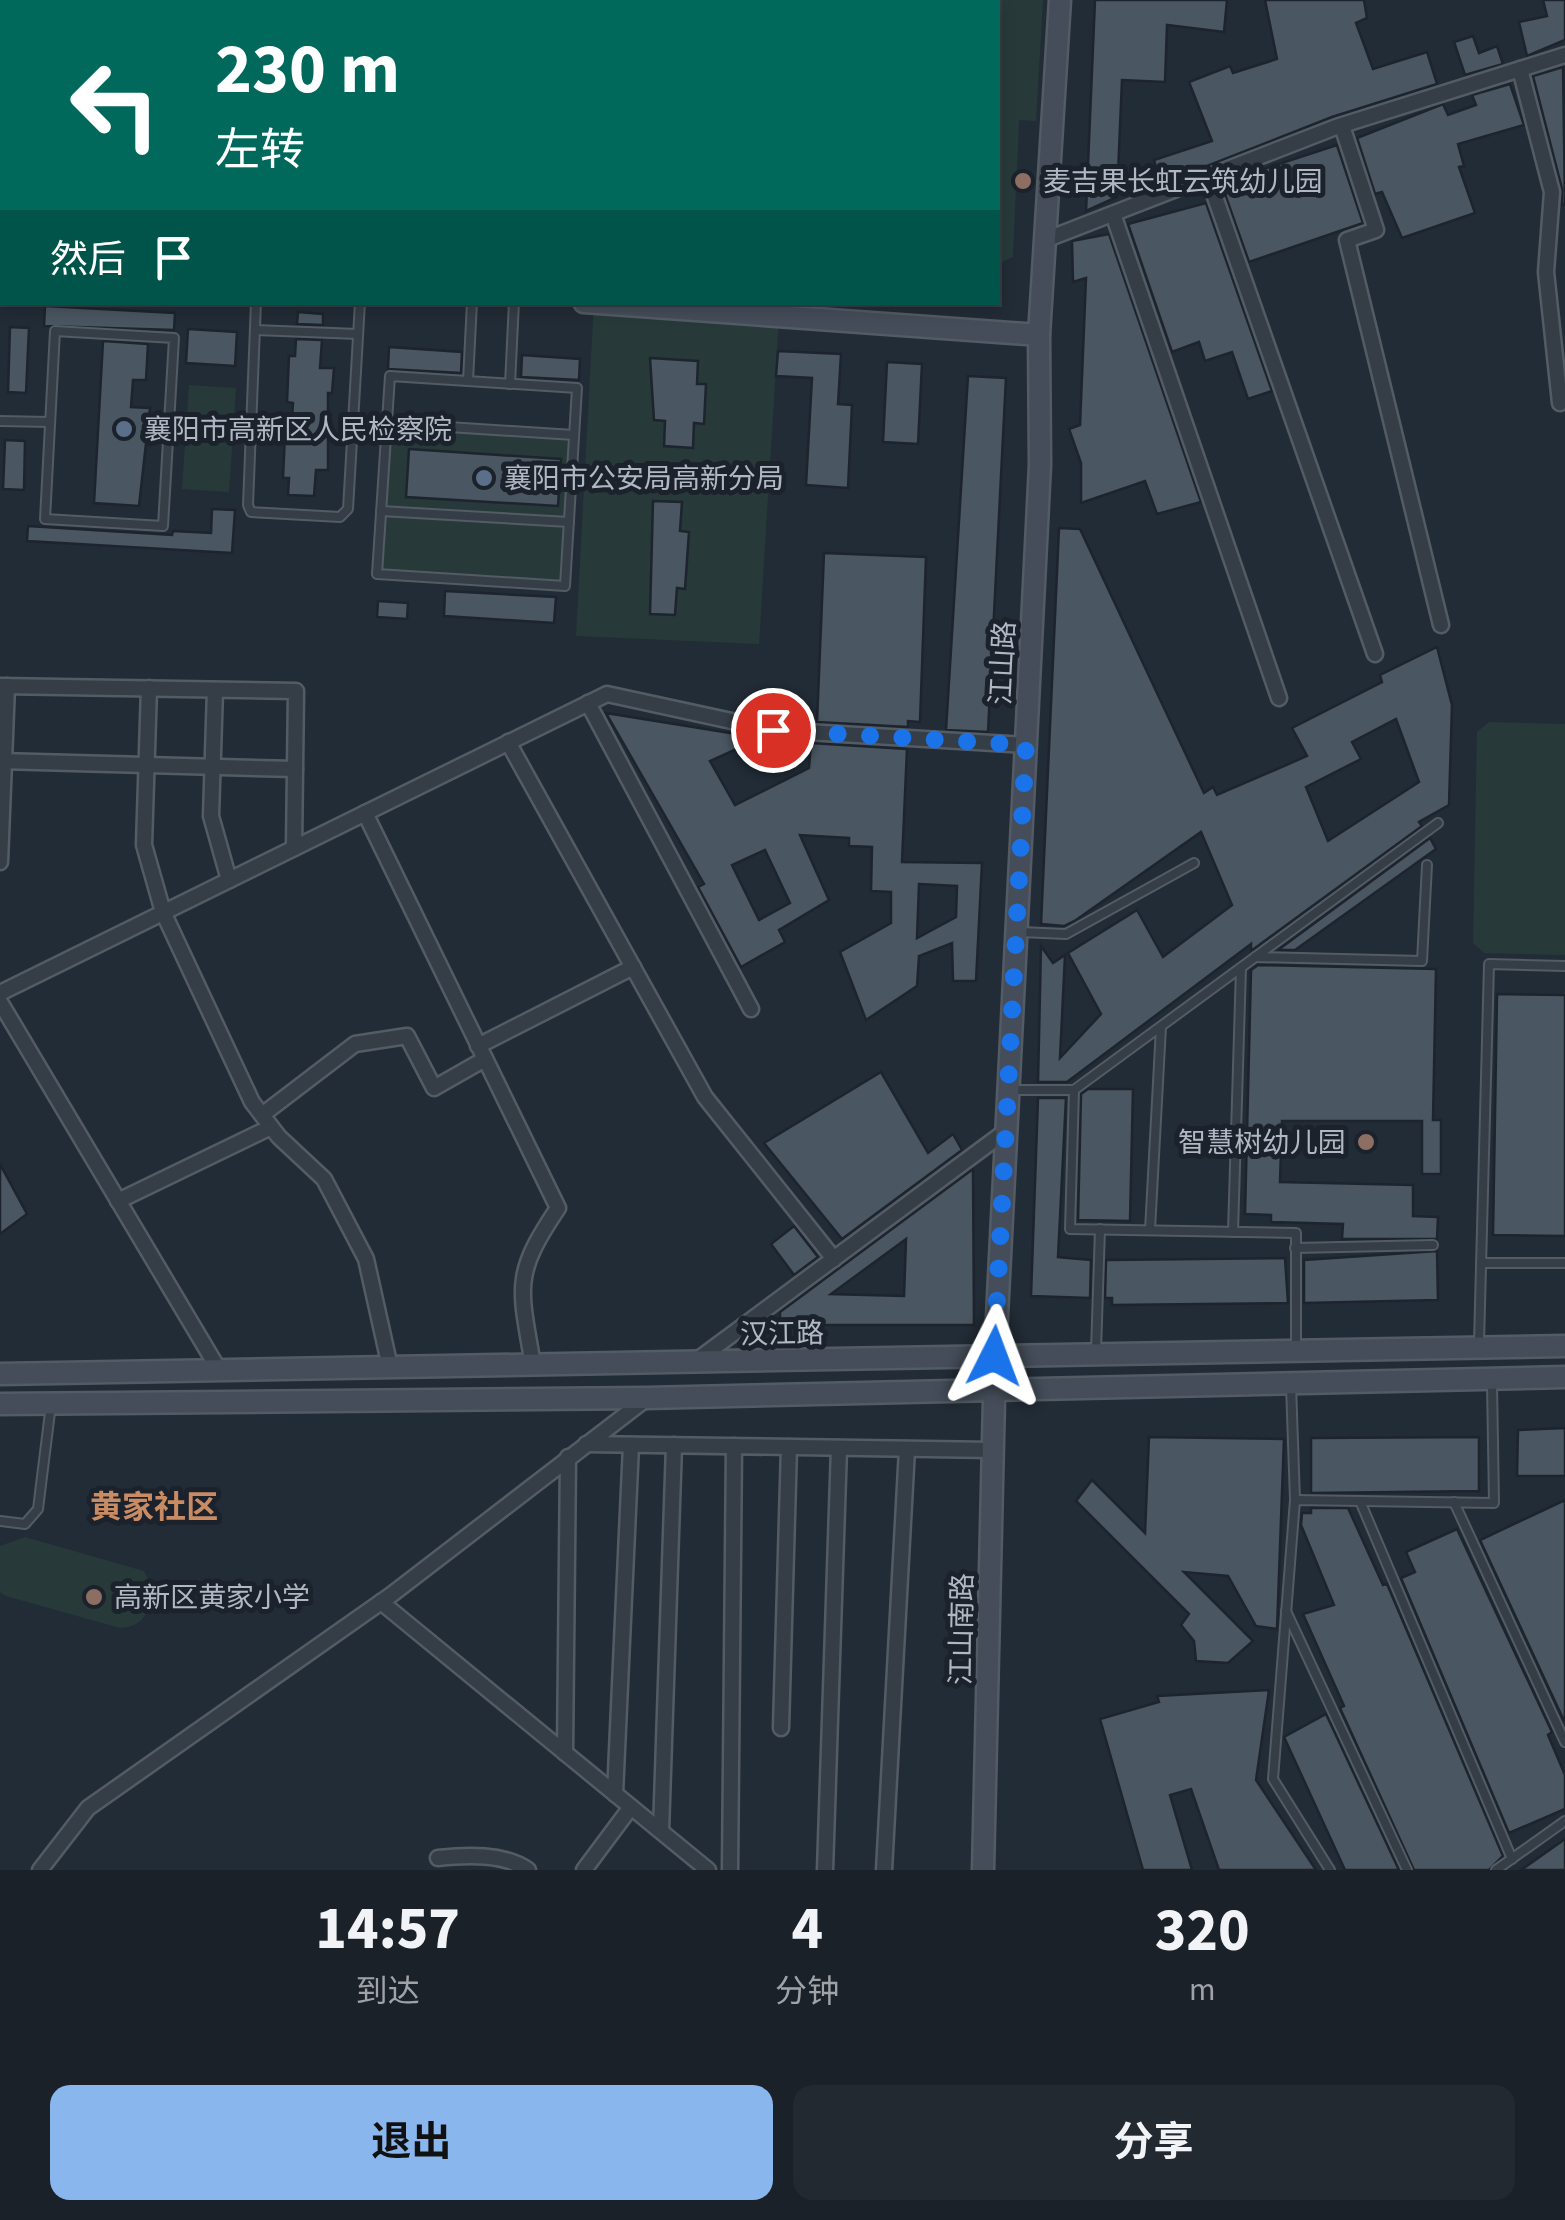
<!DOCTYPE html>
<html lang="zh">
<meta charset="utf-8">
<style>
:root{--surface:#1a2128;--page:#232930;--text:#f1f3f6;--muted:#9fa3a8;--line:#383e45;--accent:#8ab6ee}
body{margin:0;font-family:"Source Sans 3","Noto Sans SC",sans-serif;background:var(--page);color:var(--text);height:100vh;display:flex;flex-direction:column;font-size:38px;white-space:nowrap}
*{box-sizing:border-box;margin:0}
p{font-size:32px;color:var(--muted)}
.icon{flex:none;width:55px;height:55px;fill:none;stroke:currentColor;stroke-width:2;stroke-linecap:round;stroke-linejoin:round}
.map{position:relative;height:1870px;overflow:hidden}
.sheet{display:flex;flex-direction:column;background:var(--surface);flex:1}
.sheet>*{flex:none}
.guide{position:absolute;left:0px;top:0px;width:1000px;height:305px;box-shadow:0 5px 15px #0003,0 0 0 2px var(--line);background:#00695c;color:#fff;overflow:hidden}
.pin{position:absolute;display:grid;place-items:center;width:85px;height:85px;color:#fff;margin:-42px;border:5px solid #fff;border-radius:50%;box-shadow:0 2px 10px #0007}
.me{position:absolute;width:110px;margin:-55px;rotate:3deg;stroke-linejoin:round;filter:drop-shadow(0 0 8px #0008)}
.turn{display:flex;align-items:center;gap:35px;height:210px;padding:0 50px;font-size:45px}
.turn .icon{width:130px;height:130px;stroke-width:2.5}
.turn b{display:block;font-size:70px;line-height:85px}
.then{display:flex;align-items:center;height:95px;padding:0 50px;background:#0003;gap:20px;font-size:38px}
.eta{display:flex;justify-content:space-evenly;align-items:center;height:170px;text-align:center}
.eta b{font-size:60px;font-weight:700;line-height:70px}
.action{display:flex;gap:20px;margin-top:auto;padding:20px 50px}
.action a{flex:1;height:115px;border-radius:20px;background:var(--accent);color:#111;font-size:40px;font-weight:700;line-height:115px;text-align:center}
.action a+a{background:var(--page);color:var(--text)}
.map>svg:first-child{display:block}
.green{fill:#273a39}
.building{fill:#4a5661;stroke:#1d242d;stroke-width:2.5;fill-rule:evenodd}
.lines{fill:none;stroke-linecap:round;stroke-linejoin:round}
.lane-casing{stroke:#535b64;stroke-width:12}
.street-casing{stroke:#535b64;stroke-width:19}
.secondary-casing{stroke:#535b64;stroke-width:25}
.lane{stroke:#353d46;stroke-width:8}
.street{stroke:#353d46;stroke-width:14}
.secondary{stroke:#444d59;stroke-width:20}
.route{stroke:#1a73e8;stroke-width:18;stroke-dasharray:0 32.4}
.education-dot{fill:#8d6e63;stroke:#1b222b;stroke-width:4}
.service-dot{fill:#5c6f8a;stroke:#1b222b;stroke-width:4}
.labels{text-anchor:middle;stroke-width:10;stroke-linejoin:round;paint-order:stroke}
.poi-label{font-size:28px;fill:#b0b8c3;stroke:#1b222b;text-anchor:start}
.street-label{font-size:28px;fill:#b0b8c3;stroke:#1b222b}
.quarter-label{font-size:32px;font-weight:bold;fill:#c98b64;stroke:#1b222b}
</style>
<div class="map">
<svg width="1565" height="1870" viewBox="0 0 1565 1870">
<rect width="100%" height="100%" fill="#222c36"/>
<g class="green">
<path d="M 2,0 L 387,0 L 2,2 L 2,98 Z"/>
<path d="M 605,0 L 1043,0 L 1036,121 L 1019,120 L 1013,257 L 998,264 L 998,2 Z"/>
<path d="M 594,303 L 779,317 L 759,644 L 576,636 Z"/>
<path d="M 189,385 L 236,388 L 229,492 L 182,489 Z"/>
<path d="M 387,423 L 574,435 L 565,586 L 377,574 Z"/>
<path d="M 1489,722 L 1565,724 L 1565,955 L 1484,953 L 1473,943 L 1477,732 Z"/>
<path d="M 25,1537 L 144,1571 L 154,1591 C 147,1613 145,1626 120,1628 L 6,1596 L 0,1592 L 0,1546 Z"/>
</g>
<g class="building">
<path d="M 1095,0 L 1227,0 L 1224,32 L 1167,25 L 1165,82 L 1122,80 L 1117,197 L 1086,211 Z"/>
<path d="M 1265,0 L 1364,0 L 1367,18 L 1356,23 L 1373,69 L 1427,52 L 1437,84 L 1332,117 L 1161,184 L 1154,160 L 1212,141 L 1189,82 L 1230,66 L 1233,73 L 1277,59 Z"/>
<path d="M 1543,0 L 1565,0 L 1565,40 L 1527,56 L 1519,22 L 1547,16 Z"/>
<path d="M 1473,36 L 1479,53 L 1497,46 L 1503,64 L 1465,75 L 1454,42 Z"/>
<path d="M 1563,67 L 1565,204 L 1562,205 L 1562,189 L 1533,76 Z"/>
<path d="M 1510,84 L 1524,125 L 1458,144 L 1464,166 L 1459,167 L 1475,213 L 1402,238 L 1382,192 L 1375,194 L 1357,138 L 1443,104 L 1448,115 L 1476,105 L 1472,95 Z"/>
<path d="M 1337,145 L 1363,223 L 1249,262 L 1221,183 Z"/>
<path d="M 1206,203 L 1272,391 L 1248,399 L 1232,352 L 1205,361 L 1199,342 L 1172,352 L 1128,224 Z"/>
<path d="M 1109,234 L 1201,502 L 1157,514 L 1145,481 L 1081,503 L 1081,463 L 1069,429 L 1080,425 L 1086,278 L 1073,282 L 1072,241 Z"/>
<path d="M 45,306 L 175,313 L 174,330 L 44,326 Z"/>
<path d="M 298,312 L 323,314 L 323,325 L 297,324 Z"/>
<path d="M 10,327 L 29,328 L 26,393 L 8,392 Z"/>
<path d="M 188,329 L 237,332 L 235,366 L 186,363 Z"/>
<path d="M 296,339 L 322,340 L 320,368 L 334,368 L 332,393 L 328,393 L 328,470 L 316,470 L 314,496 L 288,495 L 289,478 L 283,478 L 285,434 L 291,434 L 293,403 L 287,402 L 289,356 L 295,356 Z"/>
<path d="M 103,341 L 148,344 L 146,380 L 133,380 L 131,407 L 150,408 L 139,506 L 94,503 Z"/>
<path d="M 389,347 L 462,352 L 461,373 L 388,369 Z"/>
<path d="M 778,351 L 841,354 L 838,404 L 852,405 L 848,488 L 806,485 L 812,378 L 776,376 Z"/>
<path d="M 522,355 L 580,359 L 579,380 L 521,377 Z"/>
<path d="M 650,358 L 698,361 L 697,384 L 706,384 L 704,424 L 694,423 L 693,448 L 664,446 L 665,421 L 654,420 Z"/>
<path d="M 887,362 L 922,364 L 918,444 L 883,442 Z"/>
<path d="M 968,376 L 1006,378 L 988,732 L 946,730 Z"/>
<path d="M 5,440 L 25,441 L 24,490 L 3,489 Z"/>
<path d="M 409,449 L 561,459 L 558,506 L 406,497 Z"/>
<path d="M 653,501 L 682,502 L 680,531 L 689,532 L 685,589 L 677,588 L 675,615 L 650,614 Z"/>
<path d="M 212,509 L 235,510 L 232,553 L 27,541 L 28,526 L 172,535 L 173,531 L 211,533 Z"/>
<path d="M 1059,528 L 1080,529 L 1204,793 L 1213,787 L 1217,795 L 1307,756 L 1292,728 L 1382,682 L 1380,675 L 1437,647 L 1452,705 L 1449,805 L 1419,822 L 1422,826 L 1251,951 L 1251,944 L 1067,1082 L 1038,1082 L 1041,946 L 1053,963 L 1065,955 L 1060,1058 L 1101,1014 L 1068,953 L 1137,910 L 1163,957 L 1232,905 L 1201,832 L 1076,920 L 1064,926 L 1041,924 ZM 1396,719 L 1419,782 L 1328,841 L 1306,787 L 1361,759 L 1352,742 Z"/>
<path d="M 824,553 L 926,557 L 920,722 L 908,721 L 908,727 L 817,722 Z"/>
<path d="M 445,591 L 556,597 L 554,623 L 444,616 Z"/>
<path d="M 378,601 L 408,603 L 407,619 L 377,617 Z"/>
<path d="M 606,713 L 761,738 L 710,761 L 735,805 L 809,768 L 811,743 L 907,749 L 902,862 L 982,863 L 976,981 L 953,981 L 952,943 L 919,956 L 917,986 L 866,1020 L 840,952 L 891,923 L 891,892 L 871,891 L 872,847 L 849,846 L 849,838 L 800,835 L 829,900 L 779,930 L 785,942 L 741,967 L 698,887 L 704,884 ZM 765,850 L 790,903 L 759,920 L 732,865 ZM 919,884 L 957,886 L 956,917 L 917,938 Z"/>
<path d="M 1430,838 L 1436,849 L 1295,950 L 1278,950 Z"/>
<path d="M 1258,965 L 1436,969 L 1433,1120 L 1441,1120 L 1441,1174 L 1422,1174 L 1422,1121 L 1282,1121 L 1280,1182 L 1413,1185 L 1413,1216 L 1438,1217 L 1437,1239 L 1342,1239 L 1343,1224 L 1271,1222 L 1271,1215 L 1245,1214 L 1251,970 Z"/>
<path d="M 1497,994 L 1565,995 L 1565,1236 L 1493,1235 Z"/>
<path d="M 881,1072 L 928,1153 L 953,1134 L 962,1150 L 842,1239 L 764,1143 Z"/>
<path d="M 1088,1089 L 1133,1089 L 1130,1221 L 1078,1220 L 1081,1094 Z"/>
<path d="M 1038,1098 L 1066,1098 L 1058,1257 L 1091,1260 L 1090,1298 L 1031,1296 Z"/>
<path d="M 0,1164 L 27,1214 L 0,1234 Z"/>
<path d="M 973,1169 L 974,1325 L 780,1325 L 780,1312 ZM 906,1239 L 904,1296 L 831,1294 Z"/>
<path d="M 794,1226 L 818,1257 L 794,1275 L 771,1244 Z"/>
<path d="M 1437,1251 L 1438,1300 L 1304,1303 L 1304,1260 Z"/>
<path d="M 1106,1260 L 1285,1258 L 1288,1303 L 1112,1305 L 1112,1298 L 1105,1298 Z"/>
<path d="M 1565,1428 L 1565,1476 L 1517,1476 L 1518,1430 Z"/>
<path d="M 1149,1437 L 1284,1439 L 1277,1629 L 1256,1626 L 1228,1576 L 1184,1572 L 1253,1641 L 1228,1663 L 1196,1661 L 1194,1641 L 1181,1625 L 1189,1614 L 1076,1501 L 1092,1480 L 1145,1533 Z"/>
<path d="M 1479,1437 L 1479,1491 L 1311,1493 L 1311,1438 Z"/>
<path d="M 1565,1500 L 1565,1723 L 1480,1540 Z"/>
<path d="M 1311,1508 L 1348,1508 L 1383,1585 L 1387,1584 L 1503,1856 L 1489,1870 L 1414,1870 L 1340,1708 L 1344,1706 L 1303,1614 L 1334,1605 L 1301,1525 L 1302,1513 L 1311,1513 Z"/>
<path d="M 1457,1529 L 1552,1732 L 1548,1735 L 1565,1775 L 1565,1809 L 1509,1833 L 1401,1578 L 1415,1572 L 1406,1552 Z"/>
<path d="M 1269,1690 L 1256,1780 L 1316,1870 L 1219,1870 L 1191,1789 L 1170,1795 L 1192,1870 L 1143,1870 L 1100,1719 L 1159,1702 L 1157,1696 Z"/>
<path d="M 1326,1714 L 1399,1870 L 1345,1870 L 1284,1737 Z"/>
<path d="M 1565,1839 L 1565,1870 L 1521,1870 Z"/>
</g>
<g class="lines">
<g class="lane-casing">
<g id="lane">
<path d="M 605,2 L 605,0"/>
<path d="M 256,302 L 248,505 L 251,512 L 340,517 L 348,509 L 360,302"/>
<path d="M 255,330 L 358,334"/>
<path d="M 55,331 L 174,338 L 163,526 L 45,519 Z"/>
<path d="M 390,376 L 577,388 L 565,586 L 377,574 Z"/>
<path d="M 468,381 L 472,302"/>
<path d="M 510,384 L 514,302"/>
<path d="M 0,421 L 50,422"/>
<path d="M 387,423 L 574,435"/>
<path d="M 381,511 L 569,522"/>
<path d="M 1021,932 L 1066,934 L 1194,863"/>
<path d="M 1255,957 L 1422,961 L 1427,865"/>
<path d="M 1009,1090 L 1074,1090"/>
<path d="M 1150,1230 L 1161,1027"/>
<path d="M 1233,1232 L 1241,968"/>
<path d="M 1295,1248 L 1433,1245"/>
<path d="M 1481,1263 L 1565,1263"/>
<path d="M 1479,1343 L 1489,964 L 1565,966"/>
<path d="M 1296,1348 L 1296,1233 L 1070,1229 L 1074,1090 L 1438,823"/>
<path d="M 1096,1351 L 1100,1229"/>
<path d="M 1291,1385 L 1295,1500"/>
<path d="M 1360,1501 L 1512,1859"/>
<path d="M 1454,1502 L 1565,1742"/>
<path d="M 0,1521 L 25,1524 L 38,1509 L 51,1404"/>
<path d="M 1286,1611 L 1407,1870"/>
<path d="M 1330,1870 L 1273,1779 L 1295,1500 L 1494,1503 L 1492,1383"/>
<path d="M 1496,1870 L 1565,1821"/>
</g>
</g>
<g class="street-casing">
<g id="street">
<path d="M 1520,69 L 1552,192 L 1546,272 L 1560,403"/>
<path d="M 1342,126 L 1376,230 L 1347,240 L 1441,625"/>
<path d="M 1208,177 L 1375,654"/>
<path d="M 1113,214 L 1279,698"/>
<path d="M 1045,240 L 1336,127 L 1565,55"/>
<path d="M 0,686 L 296,691 L 294,848"/>
<path d="M 149,688 L 144,845 L 163,912 L 252,1102 L 279,1137 L 324,1179 L 366,1259 L 390,1367"/>
<path d="M 215,690 L 211,816 L 229,880"/>
<path d="M 588,703 L 751,1009"/>
<path d="M 508,742 L 705,1097 L 834,1259"/>
<path d="M 0,761 L 295,769"/>
<path d="M 365,813 L 558,1208 C 512,1276 520,1287 533,1365"/>
<path d="M 0,862 L 7,686"/>
<path d="M 0,993 L 607,694 L 773,730 L 1026,745"/>
<path d="M 0,1002 L 219,1370"/>
<path d="M 478,1046 L 633,967"/>
<path d="M 262,1115 L 355,1044 L 407,1036 L 434,1088 L 485,1059"/>
<path d="M 118,1201 L 271,1127"/>
<path d="M 696,1361 L 1006,1131"/>
<path d="M 586,1444 L 993,1450"/>
<path d="M 381,1602 L 708,1870"/>
<path d="M 781,1728 L 789,1447"/>
<path d="M 565,1753 L 568,1457"/>
<path d="M 615,1794 L 631,1445"/>
<path d="M 661,1831 L 674,1445"/>
<path d="M 438,1858 C 466,1855 504,1853 528,1870"/>
<path d="M 40,1870 L 88,1808 L 391,1595 L 646,1399"/>
<path d="M 584,1870 L 631,1807"/>
<path d="M 730,1870 L 734,1446"/>
<path d="M 825,1870 L 839,1448"/>
<path d="M 884,1870 L 907,1449"/>
</g>
</g>
<g class="secondary-casing">
<g id="secondary">
<path d="M 0,37 L 2,0"/>
<path d="M 0,260 L 2,261"/>
<path d="M 584,302 L 1039,335"/>
<path d="M 0,1374 L 1565,1346"/>
<path d="M 0,1404 L 647,1398 L 1565,1377"/>
<path d="M 983,1870 L 995,1356 L 1040,465 L 1039,335 L 1060,0"/>
</g>
</g>
<use href="#lane" class="lane"/>
<use href="#street" class="street"/>
<use href="#secondary" class="secondary"/>
</g>
<g class="lines">
<path class="route" d="M 773,730 L 1026,745 L 994,1356"/>
</g>
<g class="education-dot">
<circle cx="1023" cy="181" r="10"/>
<circle cx="1366" cy="1142" r="10"/>
<circle cx="94" cy="1597" r="10"/>
</g>
<g class="service-dot">
<circle cx="124" cy="429" r="10"/>
<circle cx="484" cy="478" r="10"/>
</g>
<g class="labels">
<g class="poi-label">
<text x="1043" y="191">麦吉果长虹云筑幼儿园</text>
<text x="144" y="439">襄阳市高新区人民检察院</text>
<text x="504" y="488">襄阳市公安局高新分局</text>
<text x="1346" y="1152" text-anchor="end">智慧树幼儿园</text>
<text x="114" y="1607">高新区黄家小学</text>
</g>
<g class="street-label">
<text transform="translate(1002 663) rotate(-87)" y="10">江山路</text>
<text transform="translate(782 1333) rotate(-1)" y="10">汉江路</text>
<text transform="translate(961 1629) rotate(-89)" y="10">江山南路</text>
</g>
<g class="quarter-label">
<text x="154" y="1518">黄家社区</text>
</g>
</g>
</svg>
<div class="pin" style="left:773px;top:730px;background:#d93025"><svg class="icon" aria-label="arrive" viewBox="0 0 24 24"><path d="M6 21V4h12l-3 4 3 4H6"/></svg></div>
<svg class="me" style="left:994px;top:1356px" viewBox="-20 -20 40 40"><path d="M0-17L14 15 0 8-14 15z" fill="#1a73e8" stroke="#fff" stroke-width="4"/></svg>
<div class="guide">
<div class="turn"><svg class="icon" aria-label="left" viewBox="0 0 24 24"><path d="M17 20v-9H6M10 6l-5 5 5 5"/></svg><div><b>230 m</b>左转</div></div>
<div class="then">然后<svg class="icon" aria-label="arrive" viewBox="0 0 24 24"><path d="M6 21V4h12l-3 4 3 4H6"/></svg></div>
</div>
</div>
<section class="sheet">
<div class="eta">
<div><b>14:57</b><p>到达</p></div>
<div><b>4</b><p>分钟</p></div>
<div><b>320</b><p>m</p></div>
</div>
<div class="action"><a>退出</a><a>分享</a></div>
</section>
